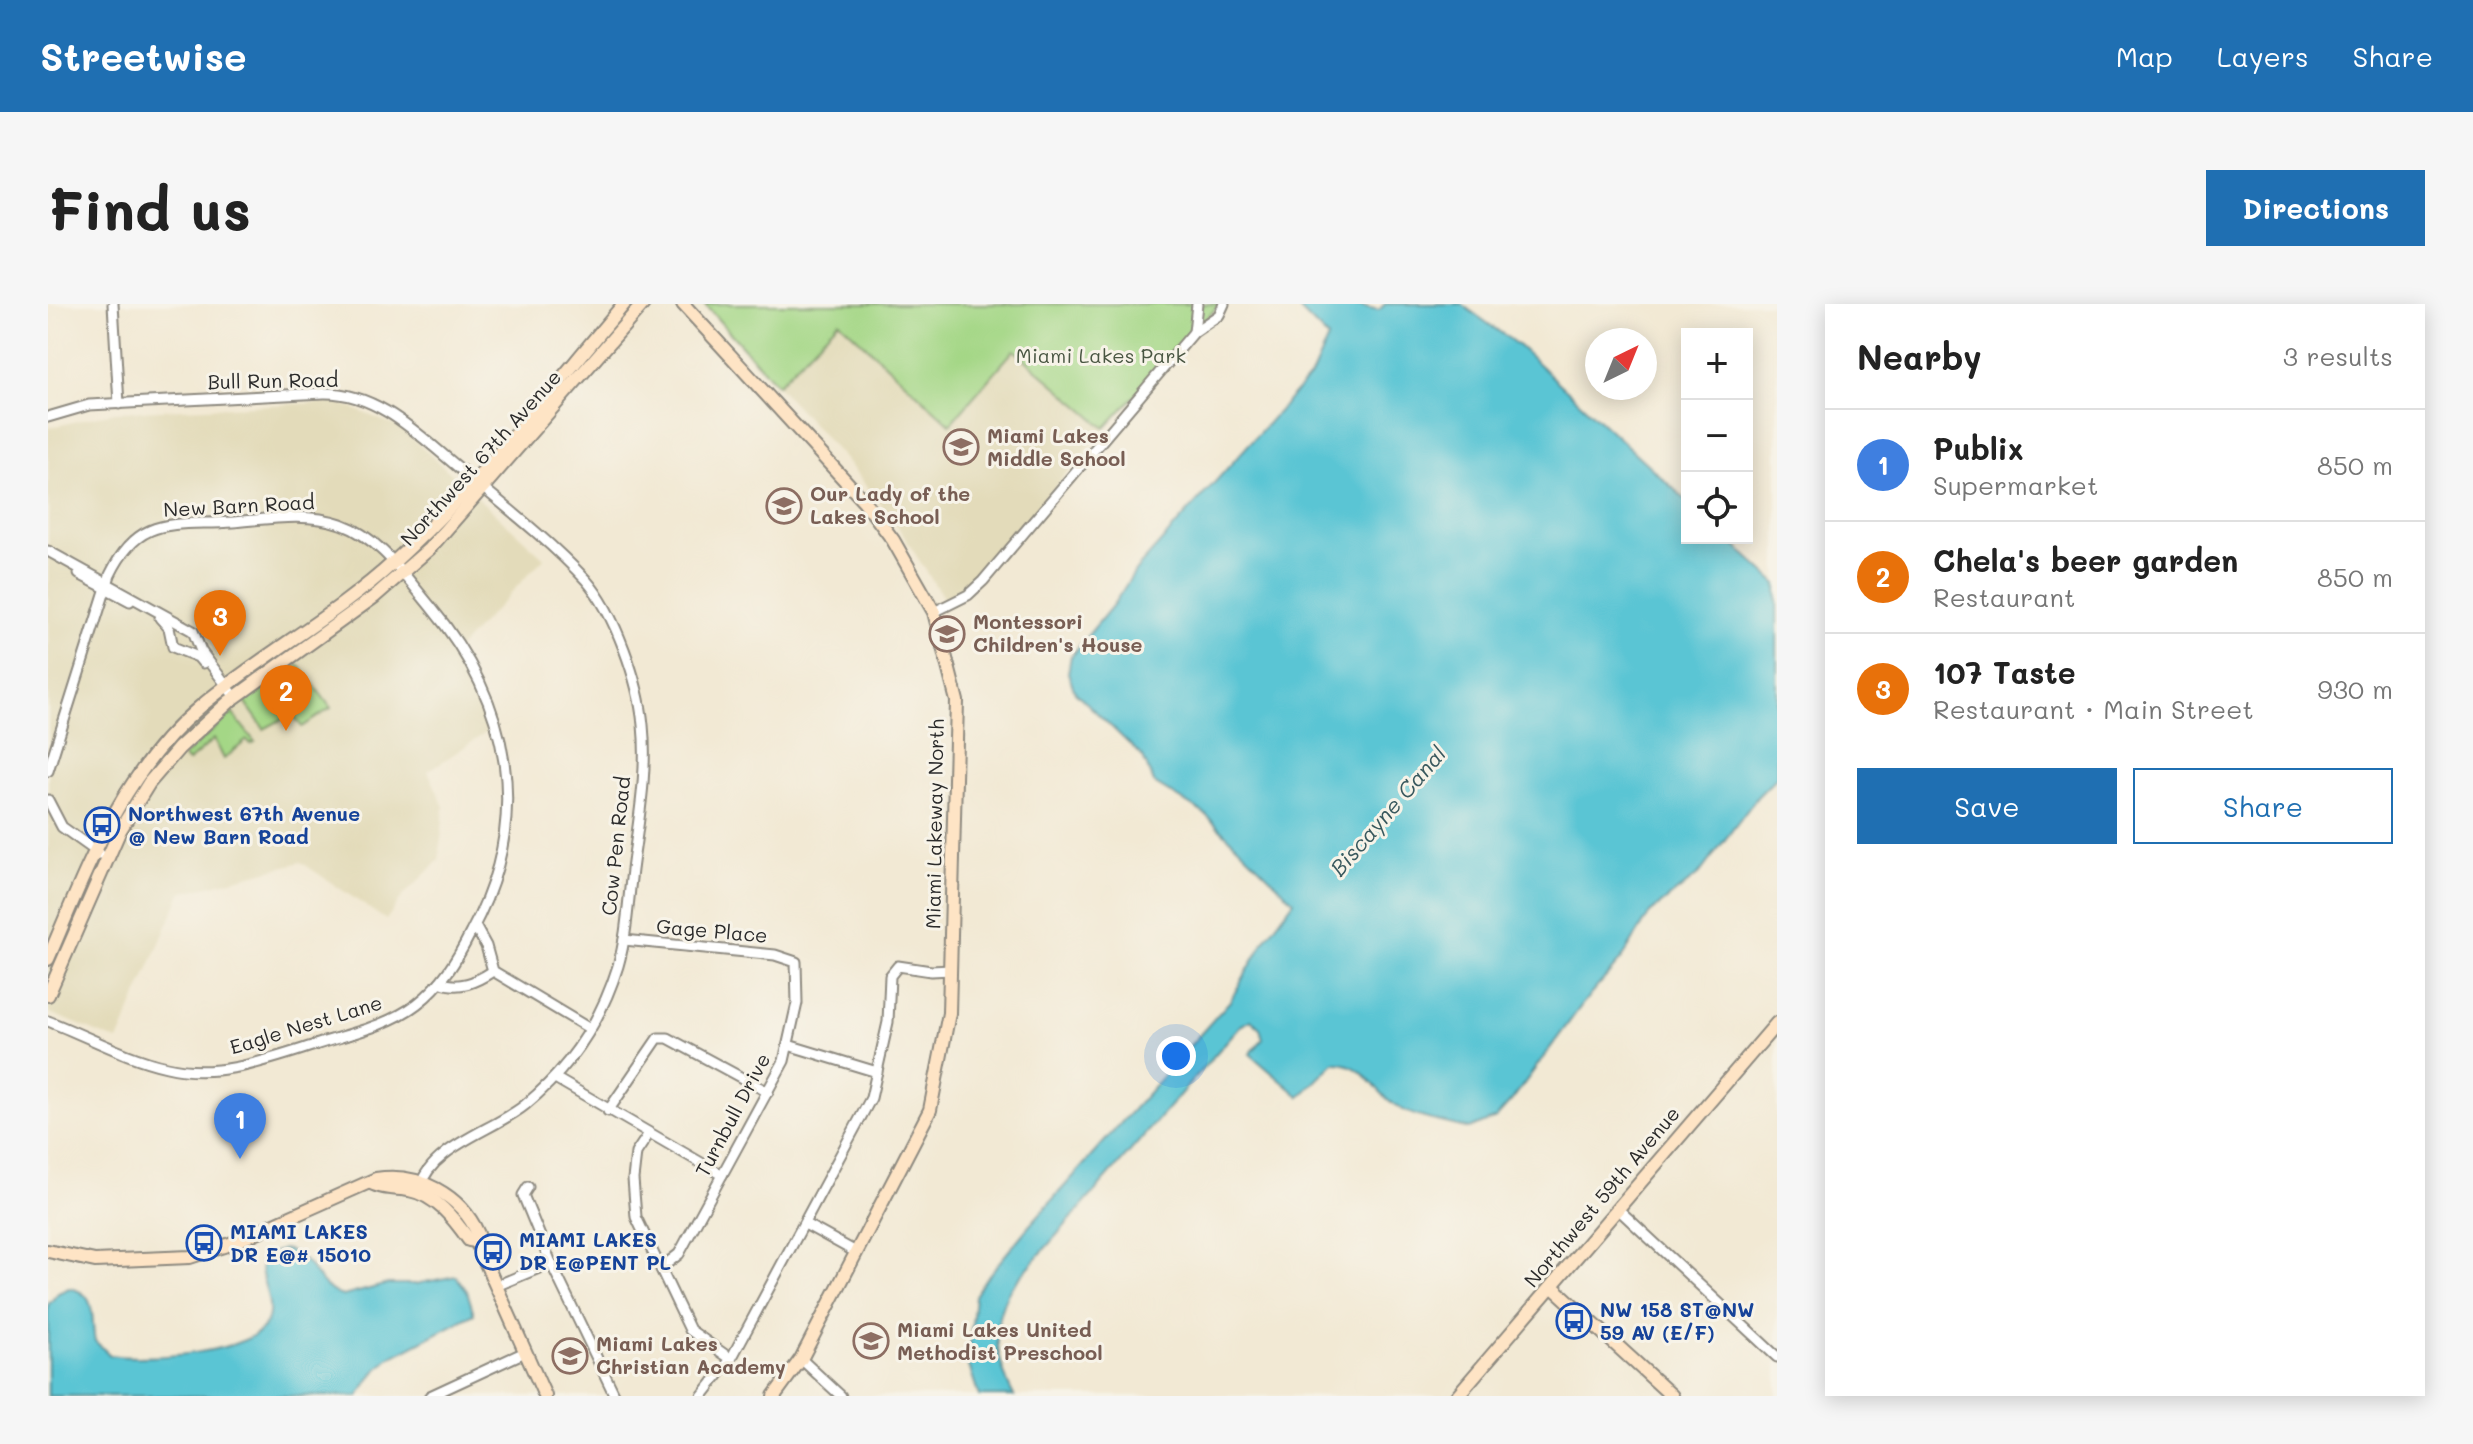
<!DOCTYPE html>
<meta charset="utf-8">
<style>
:root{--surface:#fff;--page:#f6f6f6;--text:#222;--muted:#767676;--line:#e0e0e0;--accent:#1f6fb2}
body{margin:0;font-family:Mali,sans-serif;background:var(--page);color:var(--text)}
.controls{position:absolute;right:24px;top:24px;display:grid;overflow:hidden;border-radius:0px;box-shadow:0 4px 20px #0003}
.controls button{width:72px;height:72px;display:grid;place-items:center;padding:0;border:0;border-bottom:2px solid var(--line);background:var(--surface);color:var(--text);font:40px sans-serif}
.compass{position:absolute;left:1537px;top:24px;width:72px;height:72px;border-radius:50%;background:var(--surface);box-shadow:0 4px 20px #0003;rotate:43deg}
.you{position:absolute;left:1128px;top:752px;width:28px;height:28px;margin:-20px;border:6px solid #fff;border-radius:50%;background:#1a73e8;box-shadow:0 0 0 12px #1a73e833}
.badge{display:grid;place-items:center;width:52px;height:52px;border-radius:50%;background:var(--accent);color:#fff;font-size:26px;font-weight:700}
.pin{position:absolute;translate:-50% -66px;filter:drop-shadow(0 2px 4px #0008)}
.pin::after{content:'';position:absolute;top:42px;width:28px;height:24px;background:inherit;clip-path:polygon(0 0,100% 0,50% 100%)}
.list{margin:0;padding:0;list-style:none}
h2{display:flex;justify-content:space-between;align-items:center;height:104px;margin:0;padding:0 32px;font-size:34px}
h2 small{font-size:26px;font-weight:400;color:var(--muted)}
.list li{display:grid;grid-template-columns:52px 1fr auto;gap:24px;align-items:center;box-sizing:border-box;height:112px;padding:0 32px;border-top:2px solid var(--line)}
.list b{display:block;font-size:30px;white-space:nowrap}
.list p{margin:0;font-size:26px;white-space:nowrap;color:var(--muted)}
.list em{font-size:26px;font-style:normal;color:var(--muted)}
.actions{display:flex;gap:16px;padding:24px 32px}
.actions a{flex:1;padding:18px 0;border:2px solid var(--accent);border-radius:0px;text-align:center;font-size:28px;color:var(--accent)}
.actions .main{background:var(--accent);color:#fff}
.icon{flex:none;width:44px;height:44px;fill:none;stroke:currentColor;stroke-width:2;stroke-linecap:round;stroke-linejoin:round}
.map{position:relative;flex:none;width:1729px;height:1092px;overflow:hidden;border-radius:0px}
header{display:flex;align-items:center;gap:48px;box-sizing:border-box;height:112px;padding:0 40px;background:var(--accent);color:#fff}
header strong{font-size:38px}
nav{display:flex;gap:44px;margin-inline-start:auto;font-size:28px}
.intro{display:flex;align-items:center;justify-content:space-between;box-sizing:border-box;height:192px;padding:0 48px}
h1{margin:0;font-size:56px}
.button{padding:20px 36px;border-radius:0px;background:var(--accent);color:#fff;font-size:28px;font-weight:700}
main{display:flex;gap:48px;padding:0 48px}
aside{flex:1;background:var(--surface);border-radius:0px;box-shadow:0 4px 20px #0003}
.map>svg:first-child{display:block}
</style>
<header>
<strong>Streetwise</strong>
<nav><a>Map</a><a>Layers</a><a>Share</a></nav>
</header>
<div class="intro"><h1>Find us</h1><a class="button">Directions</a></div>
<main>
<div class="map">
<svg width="1729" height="1092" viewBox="0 0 1729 1092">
<rect width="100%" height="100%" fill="#f7f3e8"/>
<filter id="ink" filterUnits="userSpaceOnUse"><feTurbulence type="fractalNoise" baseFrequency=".0125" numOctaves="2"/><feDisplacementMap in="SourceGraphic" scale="16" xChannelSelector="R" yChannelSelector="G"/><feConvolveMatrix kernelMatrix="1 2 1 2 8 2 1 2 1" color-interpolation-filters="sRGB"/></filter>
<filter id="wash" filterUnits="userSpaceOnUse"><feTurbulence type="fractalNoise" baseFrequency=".006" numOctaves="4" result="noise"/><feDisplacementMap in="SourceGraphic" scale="32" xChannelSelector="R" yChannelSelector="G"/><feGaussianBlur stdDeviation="1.8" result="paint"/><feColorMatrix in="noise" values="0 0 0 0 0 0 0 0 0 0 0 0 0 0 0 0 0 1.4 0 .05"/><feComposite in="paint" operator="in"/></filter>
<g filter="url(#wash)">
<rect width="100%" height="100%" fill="#f2e9d4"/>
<g fill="#e3dbba">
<path d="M 791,17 L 901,119 L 966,46 L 1057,124 L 923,281 L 906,291 L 896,295 L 850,223 L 802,161 L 729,81 Z"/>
<path d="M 290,98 L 354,125 L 496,254 L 406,349 L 438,406 L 439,428 L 380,467 L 396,503 L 391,556 L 354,593 L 338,616 L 253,558 L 133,589 L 70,737 L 0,708 L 0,124 L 67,108 Z"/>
</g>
<g fill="#a4d786" stroke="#688158" stroke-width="2">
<path d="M 656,0 L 1172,0 L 1057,124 L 966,46 L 902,120 L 791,17 L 729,81 Z"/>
<path d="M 251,361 L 283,404 L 254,423 L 244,410 L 216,425 L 197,398 Z"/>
<path d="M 184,409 L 207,438 L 203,440 L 199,436 L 176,455 L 166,435 L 140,458 L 135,453 Z"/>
</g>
<g fill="#5ac5d4" stroke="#427880" stroke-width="2">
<path d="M 1246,0 L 1304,0 L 1331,6 L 1337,0 L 1413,0 L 1471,42 L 1639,197 L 1639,234 L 1679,234 L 1729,280 L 1729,473 L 1710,492 L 1651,570 L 1602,609 L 1573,656 L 1536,698 L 1464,796 L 1448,814 L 1421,825 C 1398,818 1366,815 1347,801 C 1326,787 1315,757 1286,759 L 1252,793 L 1202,750 L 1215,735 L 1212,724 L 1203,716 L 1192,722 L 964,982 C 941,1018 948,1057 966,1092 L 931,1092 L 920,1059 L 927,992 L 935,978 L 981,922 L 1182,697 L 1217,636 L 1246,597 L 1157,510 L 1106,479 L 1095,453 L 1027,388 L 1020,369 L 1023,352 L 1065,301 L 1088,266 L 1264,70 L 1280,34 Z"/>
<path d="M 235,945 C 263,949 268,985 295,992 L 340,980 L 367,980 L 408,972 L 419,987 L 426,1010 L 342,1054 L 326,1069 L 311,1092 L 0,1092 L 0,1001 L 10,989 L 21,984 C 51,989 42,1015 47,1037 L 62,1051 C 94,1057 211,1050 220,1015 C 226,994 209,973 214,953 Z"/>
</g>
</g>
<g filter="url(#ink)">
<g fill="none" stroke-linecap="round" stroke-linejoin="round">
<defs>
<g id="street">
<path d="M 65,0 L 71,100"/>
<path d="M 1146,28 L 1149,0"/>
<path d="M 0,113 L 41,101 L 276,89 C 330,88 372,132 411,164 C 453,199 501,236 538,276 C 567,309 591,378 595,421 C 600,469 590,519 584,566 C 580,598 579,631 570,662 C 553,717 522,764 477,801 C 445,827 383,842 371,885"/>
<path d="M 0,247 L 145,327 L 153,347 L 187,393"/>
<path d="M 31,270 L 82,297"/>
<path d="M 886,308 L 920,291 L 935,277 L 1146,28 L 1171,11 L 1176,0"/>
<path d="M 112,314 L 121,324 L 125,343 L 150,353 L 155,359"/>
<path d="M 0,467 L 62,271 C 91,210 125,222 185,218 C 220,215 259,208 293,220 C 332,234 356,271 382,302 C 463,399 485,514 423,628 C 409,656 394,681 369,700 C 340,722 301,730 267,741 C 220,756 169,775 119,763 C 78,754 39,732 0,717"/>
<path d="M 0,496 L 14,523 L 52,550"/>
<path d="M 427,622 L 438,642 L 445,667 L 542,725"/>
<path d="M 576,636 L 727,651 L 748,658 L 749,699 L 736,757 L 631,950 L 613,964"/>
<path d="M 392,678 C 411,686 428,678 445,667"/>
<path d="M 740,741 L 829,768"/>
<path d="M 507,774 L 674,871"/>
<path d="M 560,807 L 610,734 L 620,734 L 720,788"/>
<path d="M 600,831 L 588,849 L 585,875 L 588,913 L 642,1026 L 683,1055"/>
<path d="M 480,883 L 475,891 L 503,959 L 567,1092"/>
<path d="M 1570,905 L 1729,1053"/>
<path d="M 757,920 L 806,947"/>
<path d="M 448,982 L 503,959"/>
<path d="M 753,1055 L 793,1092"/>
<path d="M 382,1092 L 477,1048"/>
<path d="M 654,1092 L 683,1055 L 823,794 L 840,718 L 842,672 L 850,662 L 883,667 L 903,666"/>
</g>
<g id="secondary">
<path d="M 635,0 L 816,197 L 845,236 L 886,308 L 909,397 L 901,709 L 882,806 L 753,1055 L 726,1092"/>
<path d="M 0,655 C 39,564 73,469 152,403 C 213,351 286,313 346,258 C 431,181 502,87 576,0"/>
<path d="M 0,691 L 72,526 L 101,479 L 131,444 L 182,397 L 326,293 L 381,245 L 595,0"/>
<path d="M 323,879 C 334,885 348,884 361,886 C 388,891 406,915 421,936 L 428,937"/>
<path d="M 0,947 L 47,957 L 142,953 L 182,940 L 328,875 C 370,868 413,891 430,930 L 428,937 L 497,1092"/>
<path d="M 1505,983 L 1624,1092"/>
<path d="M 1409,1092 L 1729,719"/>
</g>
</defs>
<use href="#street" stroke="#8e8a80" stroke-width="13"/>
<use href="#secondary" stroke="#8e8a80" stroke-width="16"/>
<use href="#street" stroke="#fff" stroke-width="9"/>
<use href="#secondary" stroke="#fee4c5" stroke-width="12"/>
</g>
</g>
<defs>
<symbol id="school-ring" viewBox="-11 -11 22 22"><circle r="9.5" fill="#f7f3e8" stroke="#8d6e63" stroke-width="1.5"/><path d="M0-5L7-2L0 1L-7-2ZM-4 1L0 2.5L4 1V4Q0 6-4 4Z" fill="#8d6e63"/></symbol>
<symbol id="bus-ring" viewBox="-11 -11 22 22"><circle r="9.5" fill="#f7f3e8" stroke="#1a4fb4" stroke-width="1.5"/><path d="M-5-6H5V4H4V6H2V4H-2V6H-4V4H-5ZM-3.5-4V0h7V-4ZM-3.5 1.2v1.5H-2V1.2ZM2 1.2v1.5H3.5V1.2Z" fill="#1a4fb4"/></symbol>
</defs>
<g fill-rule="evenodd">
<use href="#school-ring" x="893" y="123" width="40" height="40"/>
<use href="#school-ring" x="716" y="182" width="40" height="40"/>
<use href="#school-ring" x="879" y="310" width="40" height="40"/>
<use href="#bus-ring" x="34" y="501" width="40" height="40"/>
<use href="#bus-ring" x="136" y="919" width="40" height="40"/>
<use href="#bus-ring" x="425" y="928" width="40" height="40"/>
<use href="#bus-ring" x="1506" y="997" width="40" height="40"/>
<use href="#school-ring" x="803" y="1017" width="40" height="40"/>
<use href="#school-ring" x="502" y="1032" width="40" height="40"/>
</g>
<g text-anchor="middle" stroke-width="6" stroke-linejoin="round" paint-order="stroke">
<g font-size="20" fill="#495642" stroke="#f7f3e8">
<text x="1053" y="59">Miami Lakes Park</text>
</g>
<g font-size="20" fill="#2b2b2b" stroke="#f7f3e8">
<text transform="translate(225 77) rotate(-1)" y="7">Bull Run Road</text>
<text transform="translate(433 154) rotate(-48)" y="7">Northwest 67th Avenue</text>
<text transform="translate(191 202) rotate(-3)" y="7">New Barn Road</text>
<text transform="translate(887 520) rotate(-89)" y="7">Miami Lakeway North</text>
<text transform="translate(568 542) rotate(-84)" y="7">Cow Pen Road</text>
<text transform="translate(664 627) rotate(5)" y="7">Gage Place</text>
<text transform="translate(258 721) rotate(-17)" y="7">Eagle Nest Lane</text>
<text transform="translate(685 811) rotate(-62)" y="7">Turnbull Drive</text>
<text transform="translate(1554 893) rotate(-50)" y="7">Northwest 59th Avenue</text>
</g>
<g font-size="20" font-weight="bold" fill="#785e54" stroke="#f7f3e8" text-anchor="start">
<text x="939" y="139">Miami Lakes<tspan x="939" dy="23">Middle School</tspan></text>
<text x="762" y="197">Our Lady of the<tspan x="762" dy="23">Lakes School</tspan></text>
<text x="925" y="325">Montessori<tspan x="925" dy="23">Children's House</tspan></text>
<text x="849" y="1033">Miami Lakes United<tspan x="849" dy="23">Methodist Preschool</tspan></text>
<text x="548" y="1047">Miami Lakes<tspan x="548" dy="23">Christian Academy</tspan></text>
</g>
<g font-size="20" font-weight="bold" fill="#164399" stroke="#f7f3e8" text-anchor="start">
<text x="80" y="517">Northwest 67th Avenue<tspan x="80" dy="23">@ New Barn Road</tspan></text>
<text x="182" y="935">MIAMI LAKES<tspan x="182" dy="23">DR E@# 15010</tspan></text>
<text x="471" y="943">MIAMI LAKES<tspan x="471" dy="23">DR E@PENT PL</tspan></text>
<text x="1552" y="1013">NW 158 ST@NW<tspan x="1552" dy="23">59 AV (E/F)</tspan></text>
</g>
<g font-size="22" font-style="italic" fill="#39595e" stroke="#f7f3e8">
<text transform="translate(1340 507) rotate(-49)" y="8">Biscayne Canal</text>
</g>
</g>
</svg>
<div class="controls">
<button>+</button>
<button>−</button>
<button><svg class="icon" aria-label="locate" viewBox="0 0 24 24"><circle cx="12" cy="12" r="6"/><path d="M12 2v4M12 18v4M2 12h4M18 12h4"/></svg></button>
</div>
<svg class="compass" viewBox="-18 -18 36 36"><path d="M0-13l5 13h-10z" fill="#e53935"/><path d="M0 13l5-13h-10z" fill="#767676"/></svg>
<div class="you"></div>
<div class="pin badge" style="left:192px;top:855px;background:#3f7fe0">1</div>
<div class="pin badge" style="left:238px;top:427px;background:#e8710a">2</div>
<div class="pin badge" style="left:172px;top:352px;background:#e8710a">3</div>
</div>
<aside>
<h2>Nearby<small>3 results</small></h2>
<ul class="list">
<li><span class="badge" style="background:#3f7fe0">1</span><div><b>Publix</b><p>Supermarket</p></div><em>850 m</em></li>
<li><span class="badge" style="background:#e8710a">2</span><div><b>Chela's beer garden</b><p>Restaurant</p></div><em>850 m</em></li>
<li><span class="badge" style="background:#e8710a">3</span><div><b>107 Taste</b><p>Restaurant · Main Street</p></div><em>930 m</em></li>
</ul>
<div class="actions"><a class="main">Save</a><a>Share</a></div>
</aside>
</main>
